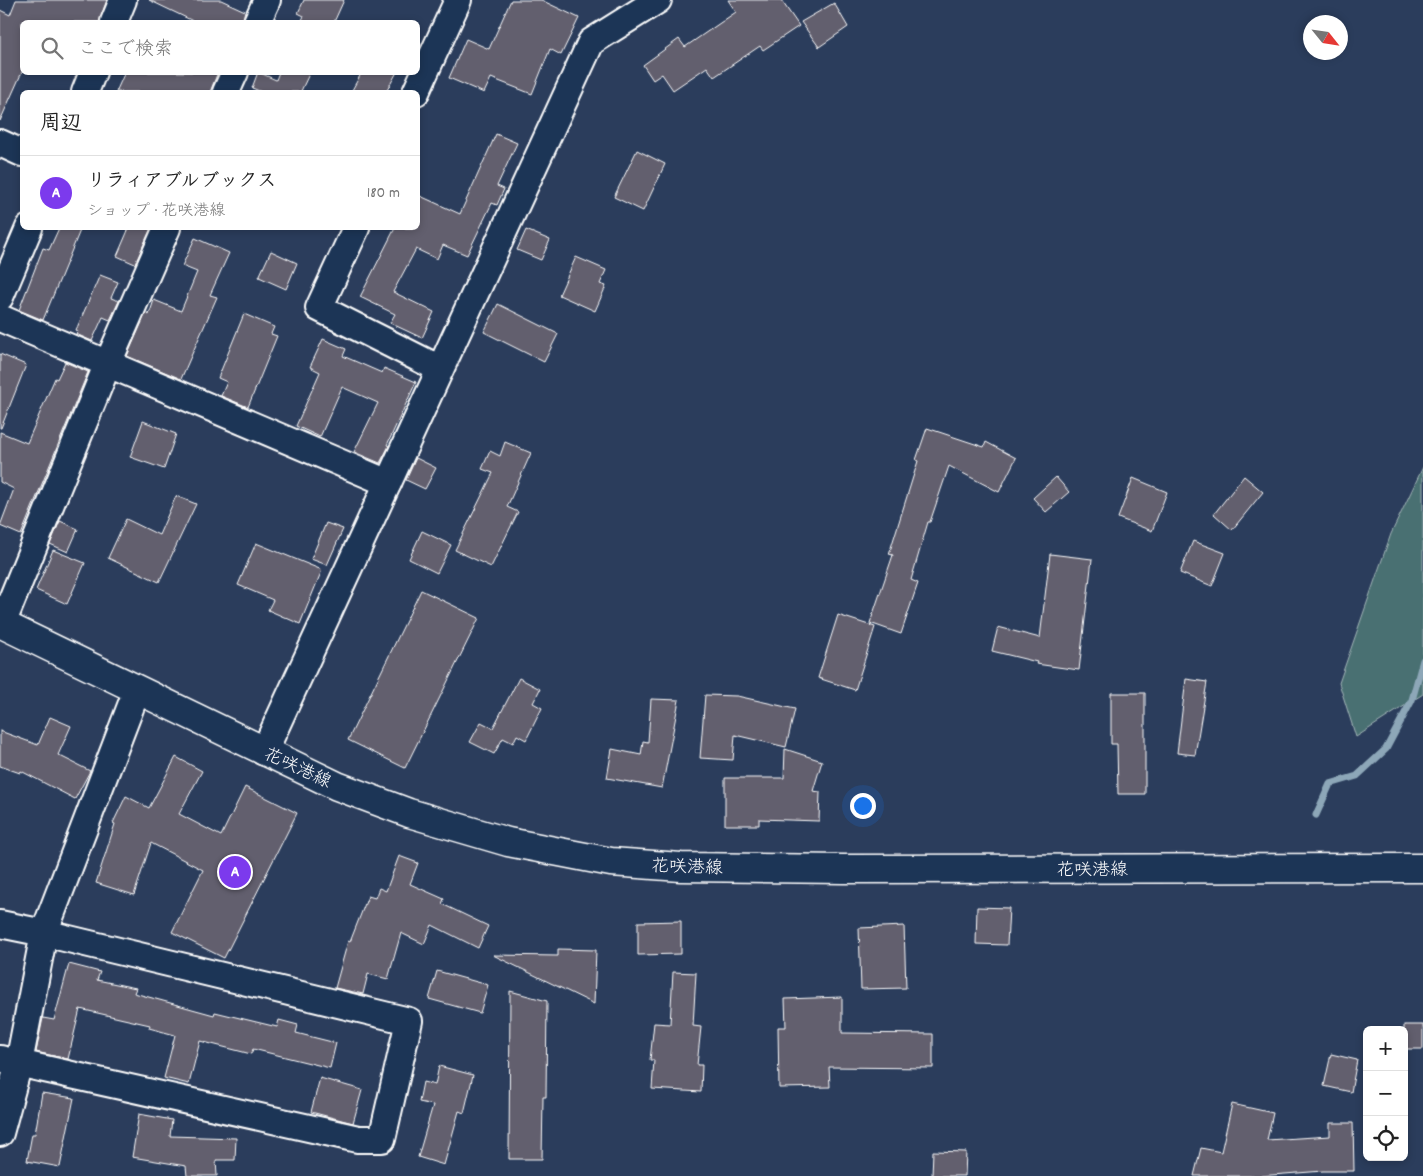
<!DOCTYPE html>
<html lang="ja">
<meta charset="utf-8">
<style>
:root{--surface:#fff;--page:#f2f2f2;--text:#222;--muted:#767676;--line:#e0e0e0;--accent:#7c3aed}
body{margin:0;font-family:Dekko,"Klee One",sans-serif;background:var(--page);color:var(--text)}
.controls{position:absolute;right:15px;bottom:15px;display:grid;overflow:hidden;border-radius:8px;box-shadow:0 2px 8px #0003}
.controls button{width:45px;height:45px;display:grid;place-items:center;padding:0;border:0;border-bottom:1px solid var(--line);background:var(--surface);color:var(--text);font:25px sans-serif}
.compass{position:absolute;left:1303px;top:15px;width:45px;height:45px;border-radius:50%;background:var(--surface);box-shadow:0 2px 8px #0003;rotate:120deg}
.you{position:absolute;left:862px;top:805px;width:18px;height:18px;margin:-12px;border:4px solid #fff;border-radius:50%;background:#1a73e8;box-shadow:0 0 0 8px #1a73e833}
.badge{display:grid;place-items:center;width:32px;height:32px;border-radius:50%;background:var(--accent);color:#fff;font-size:16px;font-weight:700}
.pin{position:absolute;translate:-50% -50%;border:2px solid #fff;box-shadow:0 1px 5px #0006}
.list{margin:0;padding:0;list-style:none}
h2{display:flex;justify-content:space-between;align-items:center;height:65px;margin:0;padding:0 20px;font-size:21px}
h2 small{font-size:16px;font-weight:400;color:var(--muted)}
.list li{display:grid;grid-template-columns:32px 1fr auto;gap:15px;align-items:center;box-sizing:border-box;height:75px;padding:0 20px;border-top:1px solid var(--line)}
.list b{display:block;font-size:19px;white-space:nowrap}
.list p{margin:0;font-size:16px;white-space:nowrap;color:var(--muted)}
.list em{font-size:16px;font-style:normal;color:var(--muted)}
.icon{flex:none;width:28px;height:28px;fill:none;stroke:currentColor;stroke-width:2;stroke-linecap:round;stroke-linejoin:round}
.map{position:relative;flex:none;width:1423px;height:1176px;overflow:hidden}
.search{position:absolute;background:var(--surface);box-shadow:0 2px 8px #0003;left:20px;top:20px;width:400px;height:55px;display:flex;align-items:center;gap:12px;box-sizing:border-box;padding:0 18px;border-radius:8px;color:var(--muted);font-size:19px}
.panel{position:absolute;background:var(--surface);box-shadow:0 2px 8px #0003;left:20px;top:90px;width:400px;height:140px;border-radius:8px}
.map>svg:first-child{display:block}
</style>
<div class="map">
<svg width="1423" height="1176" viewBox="0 0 1423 1176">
<rect width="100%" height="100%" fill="#2b3d5c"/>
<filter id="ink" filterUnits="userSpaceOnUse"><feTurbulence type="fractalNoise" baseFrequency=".02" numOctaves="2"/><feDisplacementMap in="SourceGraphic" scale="10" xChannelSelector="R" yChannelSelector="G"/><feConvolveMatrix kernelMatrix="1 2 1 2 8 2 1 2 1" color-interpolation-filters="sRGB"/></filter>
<g filter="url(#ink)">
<path fill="#496f72" stroke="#a4b7b8" d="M 1423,467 L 1423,694 L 1356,737 L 1339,683 L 1391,534 Z"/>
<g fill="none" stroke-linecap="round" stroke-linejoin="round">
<path stroke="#8da7b8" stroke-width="7" d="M 1316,815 L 1330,784 L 1357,776 L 1386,749 L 1412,700 L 1423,660"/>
</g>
<g fill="#625e6e" stroke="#fff">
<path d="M 16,0 L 107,0 L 99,22 L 22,22 L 22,72 L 0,121 L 0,10 L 10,15 Z"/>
<path d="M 149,0 L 221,0 L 245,11 L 242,22 L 195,22 Z"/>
<path d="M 304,0 L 344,0 L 334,22 L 301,22 L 304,16 L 298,13 Z"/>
<path d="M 511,0 L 541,0 L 579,18 L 561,55 L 550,49 L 532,94 L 491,78 L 484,93 L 449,78 L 466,39 L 489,49 Z"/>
<path d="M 728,0 L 781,0 L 799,26 L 763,50 L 760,46 L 714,77 L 707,67 L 673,90 L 662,74 L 653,80 L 643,65 L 679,39 L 685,47 L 736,12 Z"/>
<path d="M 834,3 L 848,27 L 819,47 L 801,22 Z"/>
<path d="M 125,72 L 218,72 L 210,92 L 116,92 Z"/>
<path d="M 258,72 L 276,80 L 279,72 L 310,72 L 301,91 L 305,92 L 262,92 L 252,88 Z"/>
<path d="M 362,72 L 397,72 L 386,92 L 351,92 Z"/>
<path d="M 496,134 L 517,143 L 497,186 L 504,189 L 497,205 L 492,203 L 467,255 L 443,245 L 437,259 L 416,249 L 393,292 L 434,312 L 422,338 L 390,323 L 395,314 L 360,297 L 395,228 L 418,228 L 418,195 L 460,214 Z"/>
<path d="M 637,150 L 665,164 L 643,211 L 614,197 Z"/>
<path d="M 59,228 L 81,228 L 43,320 L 19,310 L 43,248 L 49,250 Z"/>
<path d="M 129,228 L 151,228 L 135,264 L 117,256 Z"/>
<path d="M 526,230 L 550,240 L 541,260 L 517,250 Z"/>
<path d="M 195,238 L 229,253 L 210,295 L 217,297 L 181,379 L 127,356 L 146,313 L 149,315 L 154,300 L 181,311 L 197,272 L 182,266 Z"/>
<path d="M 271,251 L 297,263 L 286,289 L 259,277 Z"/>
<path d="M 576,257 L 606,270 L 600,284 L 606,286 L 595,311 L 559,295 Z"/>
<path d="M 100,275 L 118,282 L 111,298 L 119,301 L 110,320 L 103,317 L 92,341 L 76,334 L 78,331 L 76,330 Z"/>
<path d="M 498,304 L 558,334 L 544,362 L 484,332 Z"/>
<path d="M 244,314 L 274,327 L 271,334 L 277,336 L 248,407 L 221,396 L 227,382 L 218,378 Z"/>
<path d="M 323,339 L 346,349 L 343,356 L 382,373 L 384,368 L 416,382 L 387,445 L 389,446 L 380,463 L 354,452 L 378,403 L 342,387 L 320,437 L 296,426 L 320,372 L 310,367 Z"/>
<path d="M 0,354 L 26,365 L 1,428 L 0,428 Z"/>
<path d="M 65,362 L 88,372 L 21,535 L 0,526 L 14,489 L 0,482 L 0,432 L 27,443 L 55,378 L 57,379 Z"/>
<path d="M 143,421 L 176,434 L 164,469 L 130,457 Z"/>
<path d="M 927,428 L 984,447 L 986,442 L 1016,458 L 999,492 L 949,466 L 930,522 L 928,522 L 911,580 L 918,583 L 901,634 L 870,623 L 893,555 L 889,554 L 918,461 L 916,460 Z"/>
<path d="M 505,442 L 531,453 L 507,507 L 518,512 L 491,567 L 455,550 L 493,473 L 482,469 L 490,451 L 500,456 Z"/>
<path d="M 416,458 L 436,468 L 425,489 L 406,480 Z"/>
<path d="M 1244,476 L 1263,492 L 1232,530 L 1214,514 Z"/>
<path d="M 1056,477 L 1069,492 L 1046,512 L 1033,498 Z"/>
<path d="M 1133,478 L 1167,492 L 1152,531 L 1118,518 Z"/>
<path d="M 176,496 L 196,504 L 159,582 L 108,558 L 126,519 L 159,535 Z"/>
<path d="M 60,521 L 78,529 L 68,552 L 50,544 Z"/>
<path d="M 326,523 L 343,529 L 327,565 L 311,559 Z"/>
<path d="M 422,531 L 451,545 L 437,573 L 409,559 Z"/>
<path d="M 1193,541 L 1225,553 L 1212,586 L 1180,573 Z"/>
<path d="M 256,543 L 322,570 L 300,624 L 268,610 L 273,600 L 238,585 Z"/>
<path d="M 53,550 L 85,563 L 67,604 L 36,590 Z"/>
<path d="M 1050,554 L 1092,559 L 1079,670 L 1036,664 L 1037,662 L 992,651 L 998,627 L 1040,638 Z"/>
<path d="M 421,590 L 479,618 L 405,768 L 348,740 Z"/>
<path d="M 838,615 L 875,627 L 855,690 L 818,678 Z"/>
<path d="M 519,678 L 540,689 L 533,703 L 542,708 L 526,740 L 517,735 L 513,743 L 503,738 L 494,754 L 470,742 L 481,722 L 493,728 Z"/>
<path d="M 1186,679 L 1207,682 L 1195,755 L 1177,753 Z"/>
<path d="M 1111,693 L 1145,693 L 1145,794 L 1118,794 L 1117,744 L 1111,744 Z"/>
<path d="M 705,695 L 737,696 L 795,709 L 786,747 L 735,735 L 733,760 L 700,758 Z"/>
<path d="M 651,699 L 679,700 L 662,788 L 607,778 L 612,749 L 641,755 L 643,741 L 648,742 Z"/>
<path d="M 50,717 L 71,726 L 58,755 L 90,771 L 75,799 L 21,771 L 20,773 L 0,766 L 0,731 L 38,745 Z"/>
<path d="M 785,749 L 822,761 L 813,791 L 820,792 L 819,821 L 759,819 L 759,825 L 725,825 L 725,778 L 784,778 Z"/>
<path d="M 176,757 L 202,771 L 179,814 L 221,836 L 245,787 L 297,813 L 224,958 L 172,932 L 203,870 L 151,843 L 134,895 L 96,883 L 115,824 L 113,823 L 126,796 L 149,808 Z"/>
<path d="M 399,856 L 418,863 L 410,884 L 444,899 L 442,904 L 488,926 L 478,948 L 432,925 L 424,944 L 401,933 L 388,979 L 368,974 L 363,994 L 335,988 L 348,941 L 350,942 L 368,896 L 375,898 L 379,888 L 386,891 Z"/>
<path d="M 977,907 L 1009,908 L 1007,945 L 976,944 Z"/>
<path d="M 681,921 L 681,954 L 638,955 L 638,922 Z"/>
<path d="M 904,926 L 906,988 L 861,989 L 859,928 Z"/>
<path d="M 558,949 L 596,950 L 594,1004 L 493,955 L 558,956 Z"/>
<path d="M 69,964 L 100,972 L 97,980 L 136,988 L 134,993 L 214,1015 L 215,1012 L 277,1027 L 279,1020 L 298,1025 L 296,1033 L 336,1043 L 330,1068 L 253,1049 L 251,1054 L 200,1041 L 189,1084 L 164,1078 L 175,1035 L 149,1028 L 150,1025 L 80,1009 L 68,1059 L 36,1052 L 43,1018 L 54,1020 Z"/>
<path d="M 437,971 L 488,985 L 480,1013 L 429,999 Z"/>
<path d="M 673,972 L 696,973 L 693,1026 L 701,1027 L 697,1065 L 702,1065 L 701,1092 L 652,1089 L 654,1060 L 650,1060 L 654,1023 L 670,1024 Z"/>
<path d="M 510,991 L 547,1001 L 546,1097 L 543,1097 L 542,1159 L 509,1159 Z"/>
<path d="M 842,997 L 842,1033 L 933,1034 L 933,1068 L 829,1067 L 830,1087 L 779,1088 L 778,1027 L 786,1027 L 785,999 Z"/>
<rect x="1404" y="1025" width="19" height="24"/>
<path d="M 1331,1054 L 1357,1060 L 1351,1092 L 1324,1086 Z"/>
<path d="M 439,1066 L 473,1075 L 464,1113 L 459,1111 L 444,1165 L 418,1157 L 433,1105 L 419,1102 L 423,1082 L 435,1085 Z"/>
<path d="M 320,1078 L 362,1090 L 353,1123 L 311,1112 Z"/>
<path d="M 42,1093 L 74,1098 L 60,1167 L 27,1161 L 32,1134 L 35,1134 Z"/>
<path d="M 1232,1104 L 1273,1113 L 1267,1140 L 1330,1136 L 1330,1123 L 1353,1123 L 1354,1171 L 1323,1171 L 1259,1176 L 1194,1176 L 1201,1148 L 1221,1152 Z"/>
<path d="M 139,1114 L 172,1120 L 170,1136 L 236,1138 L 235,1160 L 216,1160 L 217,1176 L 187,1176 L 186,1166 L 132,1157 Z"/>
<path d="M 933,1151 L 966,1152 L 965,1176 L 932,1176 Z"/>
</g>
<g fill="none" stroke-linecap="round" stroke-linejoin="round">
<defs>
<g id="minor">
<path d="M 114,22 L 123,0"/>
<path d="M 257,22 L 267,0"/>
<path d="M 85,92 L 93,72"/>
<path d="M 226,92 L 235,72"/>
<path d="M 416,92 L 458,0"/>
<path d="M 0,143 L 22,153"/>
<path d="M 356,228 L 319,308 L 440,369"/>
<path d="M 0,297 L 29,228"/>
<path d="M 0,318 L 388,483"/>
<path d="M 2,624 L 108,363 L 167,228"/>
<path d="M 264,752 L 591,42 L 658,0"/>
<path d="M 0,924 L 44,933 L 409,1021 L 382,1139 L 358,1139 L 0,1059"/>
<path d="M 0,1133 L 19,1063 L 44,933 L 137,690"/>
</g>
<path id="secondary" d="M 0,623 L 337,786 L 409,813 L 508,842 L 611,862 L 681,867 L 844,869 L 1423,868"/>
</defs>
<use href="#minor" stroke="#fff" stroke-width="30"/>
<use href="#secondary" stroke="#fff" stroke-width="31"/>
<use href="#minor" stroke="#1d3557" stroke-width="26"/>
<use href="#secondary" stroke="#1d3557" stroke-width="28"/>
</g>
</g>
<g text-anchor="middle" stroke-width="5" stroke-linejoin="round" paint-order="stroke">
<g font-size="18" fill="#fff" stroke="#1d3557">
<text transform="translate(298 767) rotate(25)" y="6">花咲港線</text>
<text transform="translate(687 866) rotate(2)" y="6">花咲港線</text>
<text x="1092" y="875">花咲港線</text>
</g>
</g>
</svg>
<div class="controls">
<button>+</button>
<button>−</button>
<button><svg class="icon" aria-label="locate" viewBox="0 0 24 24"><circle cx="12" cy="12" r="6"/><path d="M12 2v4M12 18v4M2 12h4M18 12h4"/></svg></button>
</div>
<svg class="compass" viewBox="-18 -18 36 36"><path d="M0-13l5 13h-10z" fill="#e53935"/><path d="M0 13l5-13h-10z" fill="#767676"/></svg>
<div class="you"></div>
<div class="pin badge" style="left:235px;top:872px">A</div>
<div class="search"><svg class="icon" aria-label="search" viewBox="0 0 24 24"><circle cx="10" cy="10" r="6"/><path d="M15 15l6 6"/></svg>ここで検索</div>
<section class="panel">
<h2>周辺<small></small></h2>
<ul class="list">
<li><span class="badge">A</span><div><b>リラィアブルブックス</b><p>ショップ · 花咲港線</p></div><em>180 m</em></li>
</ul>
</section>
</div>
